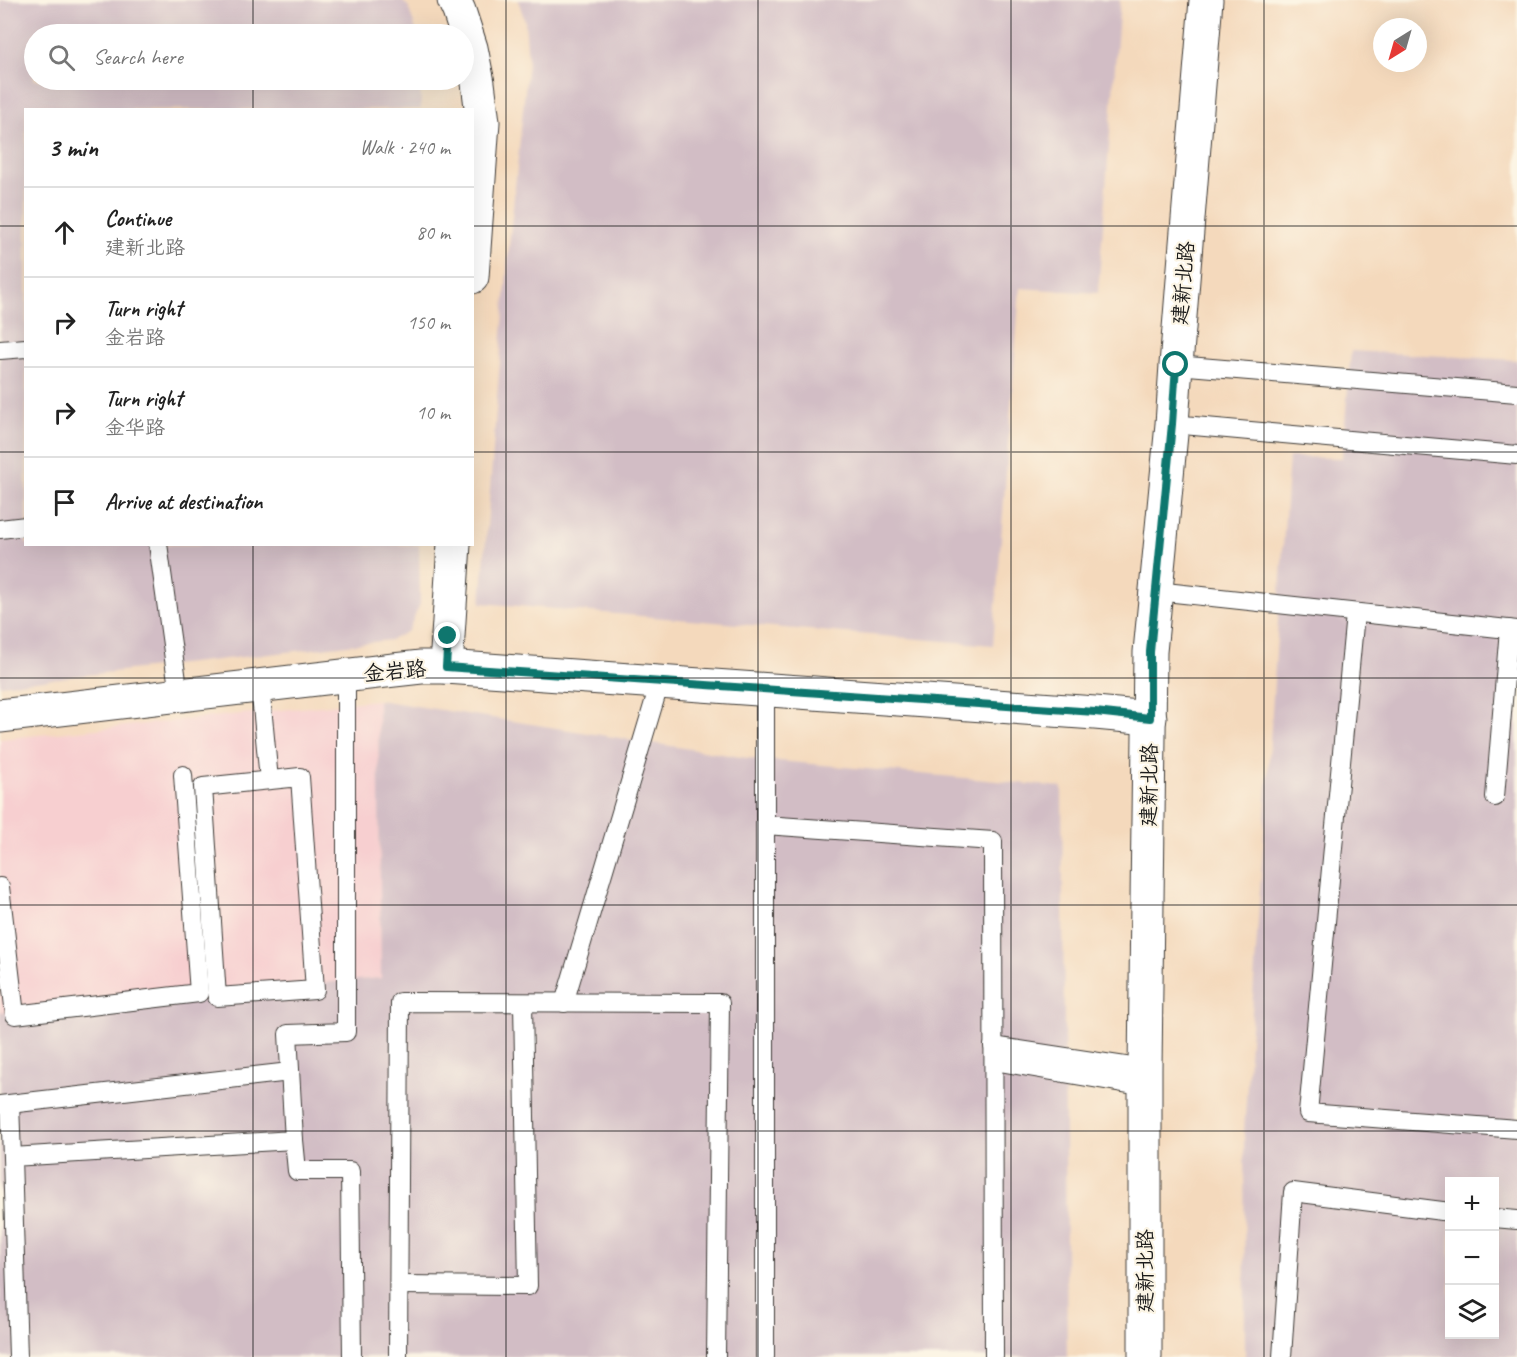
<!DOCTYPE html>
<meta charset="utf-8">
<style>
:root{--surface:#fff;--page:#f2f2f2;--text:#222;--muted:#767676;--line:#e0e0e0}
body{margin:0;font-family:Caveat,"LXGW WenKai TC",sans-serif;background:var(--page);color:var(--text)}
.controls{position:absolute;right:18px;bottom:18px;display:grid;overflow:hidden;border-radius:0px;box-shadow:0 6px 24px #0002}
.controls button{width:54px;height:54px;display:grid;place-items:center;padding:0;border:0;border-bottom:2px solid var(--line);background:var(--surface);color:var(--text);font:30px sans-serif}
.compass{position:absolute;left:1373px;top:18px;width:54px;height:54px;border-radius:50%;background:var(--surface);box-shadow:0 6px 24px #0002;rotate:217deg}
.stop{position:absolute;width:18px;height:18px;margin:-14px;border:4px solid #0f766e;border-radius:50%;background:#fff}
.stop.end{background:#0f766e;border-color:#fff;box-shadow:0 2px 6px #0008}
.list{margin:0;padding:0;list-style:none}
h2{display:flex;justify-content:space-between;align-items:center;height:78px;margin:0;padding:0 24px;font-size:26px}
h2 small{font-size:20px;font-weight:400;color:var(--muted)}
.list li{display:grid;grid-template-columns:39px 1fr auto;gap:18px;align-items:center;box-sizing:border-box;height:90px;padding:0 24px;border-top:2px solid var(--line)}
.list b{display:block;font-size:22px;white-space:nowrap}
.list p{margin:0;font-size:20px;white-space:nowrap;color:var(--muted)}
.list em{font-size:20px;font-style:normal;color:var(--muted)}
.icon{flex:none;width:33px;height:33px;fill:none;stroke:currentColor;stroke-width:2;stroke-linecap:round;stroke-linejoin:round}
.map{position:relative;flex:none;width:1517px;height:1357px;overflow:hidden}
.search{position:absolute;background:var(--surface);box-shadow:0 6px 24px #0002;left:24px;top:24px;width:450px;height:66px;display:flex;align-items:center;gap:15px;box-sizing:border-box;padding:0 21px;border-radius:33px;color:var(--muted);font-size:22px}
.panel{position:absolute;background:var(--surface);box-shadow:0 6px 24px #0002;left:24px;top:108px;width:450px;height:438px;border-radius:0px}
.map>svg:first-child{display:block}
</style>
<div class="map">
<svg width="1517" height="1357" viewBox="0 0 1517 1357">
<rect width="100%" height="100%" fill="#fcf5e5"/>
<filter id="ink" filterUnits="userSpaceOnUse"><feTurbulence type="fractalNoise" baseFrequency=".0167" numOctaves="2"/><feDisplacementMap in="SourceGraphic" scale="12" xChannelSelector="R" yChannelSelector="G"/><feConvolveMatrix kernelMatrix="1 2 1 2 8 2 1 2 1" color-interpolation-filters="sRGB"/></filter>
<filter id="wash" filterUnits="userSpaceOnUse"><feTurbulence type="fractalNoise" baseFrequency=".008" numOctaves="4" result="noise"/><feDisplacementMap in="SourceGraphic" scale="24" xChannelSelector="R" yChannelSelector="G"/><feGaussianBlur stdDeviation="1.35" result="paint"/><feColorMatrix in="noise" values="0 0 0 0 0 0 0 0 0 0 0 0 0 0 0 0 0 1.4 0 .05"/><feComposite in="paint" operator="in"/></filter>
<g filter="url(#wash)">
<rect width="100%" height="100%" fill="#f4d9bc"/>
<path fill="#f7cfd0" d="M 378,700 L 381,978 L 0,1012 L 0,739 Z"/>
<g fill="#d2bdc5" fill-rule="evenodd">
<path d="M 0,0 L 401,0 L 408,6 L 417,34 L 34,34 L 34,80 L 420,80 L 421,109 L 26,110 L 26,544 L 419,545 L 420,604 L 408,631 L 391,640 L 0,685 Z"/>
<path d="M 518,0 L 1120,0 L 1098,293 L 1020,288 L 993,645 L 481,603 L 509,246 L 528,61 L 525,21 Z"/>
<path d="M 1351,351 L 1517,360 L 1517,1357 L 1245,1357 L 1244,1131 L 1289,457 L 1342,458 ZM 1450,1182 L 1494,1182 L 1494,1334 L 1450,1334 Z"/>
<path d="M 378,700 L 747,758 L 1062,787 L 1067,1357 L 0,1357 L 0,1012 L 381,978 Z"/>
</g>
</g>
<g filter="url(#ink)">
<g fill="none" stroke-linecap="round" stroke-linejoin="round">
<defs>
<g id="service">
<path d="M 0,350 L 26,348"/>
<path d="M 1176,365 L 1517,393"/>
<path d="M 1172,424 L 1517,455"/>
<path d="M 0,529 L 26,526"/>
<path d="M 158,544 L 179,695"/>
<path d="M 1156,591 L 1517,630"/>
<path d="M 1355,614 L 1308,1113 L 1517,1129"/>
<path d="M 260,685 L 269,780"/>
<path d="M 300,777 L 315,990 L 217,997 L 203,787 Z"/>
<path d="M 1495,797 L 1509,629"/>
<path d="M 765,825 L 993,841 L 994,1357"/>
<path d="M 0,887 L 15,1015 L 199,993 L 183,775"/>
<path d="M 564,1003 L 660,682"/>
<path d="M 993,1046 L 1145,1069"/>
<path d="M 994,1061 L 1146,1087"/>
<path d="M 10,1104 L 12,1157"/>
<path d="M 0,1105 L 290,1072"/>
<path d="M 294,1140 L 297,1171 L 350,1171 L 352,1357"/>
<path d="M 1494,1218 L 1517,1220"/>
<path d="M 399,1285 L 528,1286 L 523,1003"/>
<path d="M 18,1357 L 12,1157 L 294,1140 L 288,1034 L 346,1032 L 346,675"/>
<path d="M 398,1357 L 400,1002 L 720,1003 L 716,1357"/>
<path d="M 765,1357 L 765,689"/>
<path d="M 1282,1357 L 1293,1192 L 1450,1212"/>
</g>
<g id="tertiary">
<path d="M 454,0 L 459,11 L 471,48 L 478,83 L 483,122 L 472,277"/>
<path d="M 446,667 L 454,544"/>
<path d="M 0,716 L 394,670 L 421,667 L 446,667 L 1095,713 L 1150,718"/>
</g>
<path id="secondary" d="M 1145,1357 L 1145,1069 L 1150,652 L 1172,424 L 1176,365 L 1206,0"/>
</defs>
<use href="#service" stroke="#3c3834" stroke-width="20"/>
<use href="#tertiary" stroke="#3c3834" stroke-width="35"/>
<use href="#secondary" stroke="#3c3834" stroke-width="35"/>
<use href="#service" stroke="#fff" stroke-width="18"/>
<use href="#tertiary" stroke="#fff" stroke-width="33"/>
<use href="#secondary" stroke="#fff" stroke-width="33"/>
</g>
</g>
<g fill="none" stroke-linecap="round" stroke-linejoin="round" filter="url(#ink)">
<path stroke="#0f766e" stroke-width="8" d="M 448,636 L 446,667 L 1095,712 L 1150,718 L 1150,652 L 1172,424 L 1176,365"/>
</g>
<path fill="none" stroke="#1c1c1c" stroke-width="1.5" stroke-opacity="0.55" d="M 253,0 L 253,34M 506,0 L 506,1357M 758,0 L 758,1357M 1011,0 L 1011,1357M 1264,0 L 1264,1357M 253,80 L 253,110M 0,226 L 26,226M 472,226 L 1517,226M 0,452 L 26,452M 472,452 L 1517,452M 253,544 L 253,1357M 0,678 L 1517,678M 0,905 L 1517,905M 0,1131 L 1517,1131"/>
<g text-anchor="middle" stroke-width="4.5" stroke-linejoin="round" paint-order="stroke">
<g font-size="21" fill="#1c1c1c" stroke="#fcf5e5">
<text transform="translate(1183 283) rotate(-85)" y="7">建新北路</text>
<text transform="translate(395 671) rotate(-5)" y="7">金岩路</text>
<text transform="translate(1149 785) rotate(-89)" y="7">建新北路</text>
<text transform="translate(1145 1271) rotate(-90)" y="7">建新北路</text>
</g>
</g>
</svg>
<div class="controls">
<button>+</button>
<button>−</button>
<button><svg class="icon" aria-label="layers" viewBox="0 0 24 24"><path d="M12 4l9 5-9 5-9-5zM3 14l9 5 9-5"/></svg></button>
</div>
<svg class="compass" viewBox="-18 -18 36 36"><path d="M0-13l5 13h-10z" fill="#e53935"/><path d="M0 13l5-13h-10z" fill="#767676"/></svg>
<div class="stop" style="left:1176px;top:365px"></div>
<div class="stop end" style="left:448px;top:636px"></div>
<div class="search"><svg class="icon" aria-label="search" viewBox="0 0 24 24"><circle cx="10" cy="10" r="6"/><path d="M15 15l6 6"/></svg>Search here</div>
<section class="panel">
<h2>3 min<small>Walk · 240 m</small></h2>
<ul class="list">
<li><svg class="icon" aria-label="ahead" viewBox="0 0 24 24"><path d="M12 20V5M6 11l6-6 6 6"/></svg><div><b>Continue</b><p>建新北路</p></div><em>80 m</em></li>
<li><svg class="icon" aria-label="right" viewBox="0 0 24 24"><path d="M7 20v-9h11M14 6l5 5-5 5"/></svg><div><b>Turn right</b><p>金岩路</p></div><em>150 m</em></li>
<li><svg class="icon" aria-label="right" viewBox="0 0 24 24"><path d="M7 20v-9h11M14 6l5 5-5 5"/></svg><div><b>Turn right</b><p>金华路</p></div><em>10 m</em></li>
<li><svg class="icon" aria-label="arrive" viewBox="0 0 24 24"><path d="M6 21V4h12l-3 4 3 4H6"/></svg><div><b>Arrive at destination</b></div></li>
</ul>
</section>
</div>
